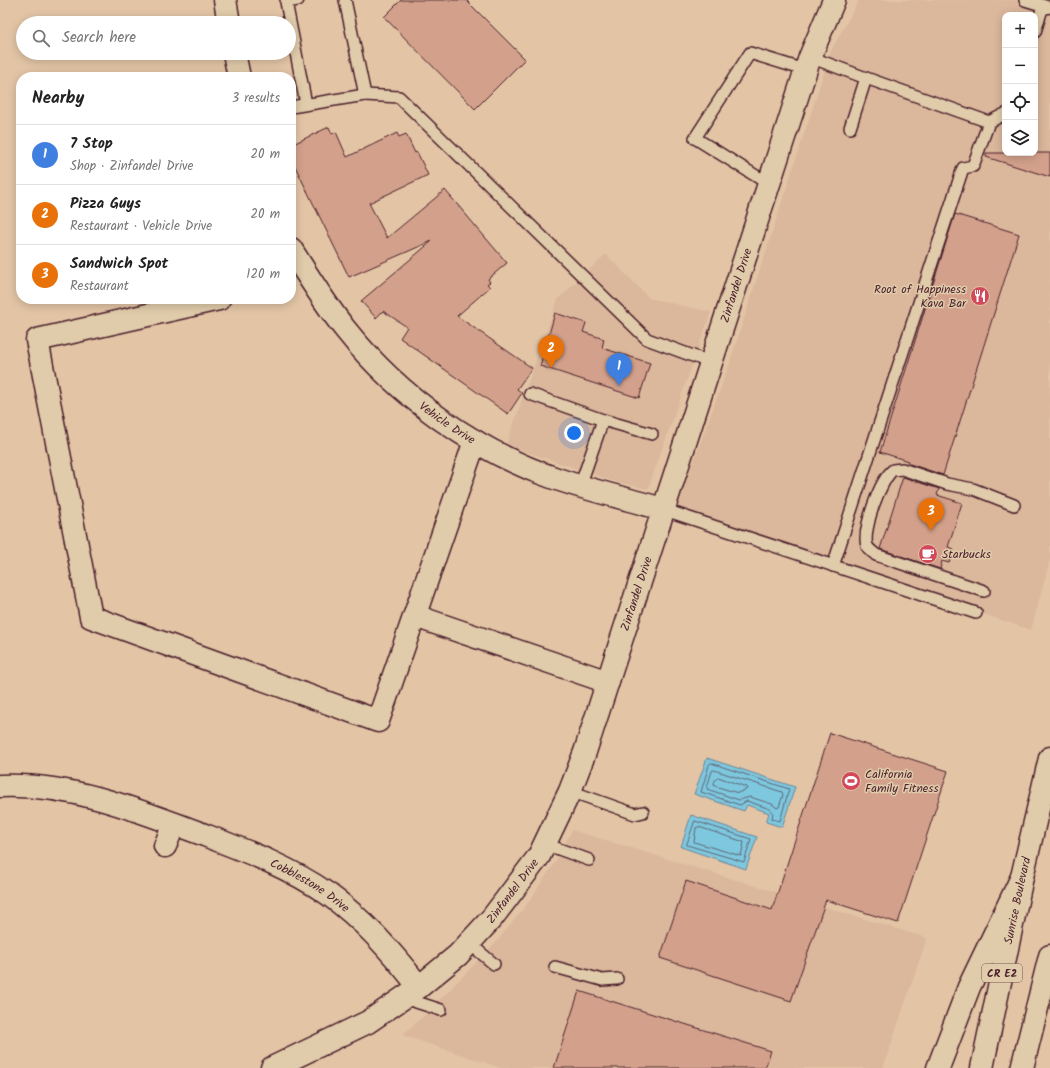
<!DOCTYPE html>
<meta charset="utf-8">
<style>
:root{--surface:#fff;--page:#f2f2f2;--text:#222;--muted:#767676;--line:#e0e0e0;--accent:#d1495b}
body{margin:0;font-family:Kalam,sans-serif;background:var(--page);color:var(--text)}
.controls{position:absolute;right:12px;top:12px;display:grid;overflow:hidden;border-radius:8px;box-shadow:0 2px 10px #0003}
.controls button{width:36px;height:36px;display:grid;place-items:center;padding:0;border:0;border-bottom:1px solid var(--line);background:var(--surface);color:var(--text);font:20px sans-serif}
.you{position:absolute;left:574px;top:433px;width:14px;height:14px;margin:-10px;border:3px solid #fff;border-radius:50%;background:#1a73e8;box-shadow:0 0 0 6px #1a73e833}
.badge{display:grid;place-items:center;width:26px;height:26px;border-radius:50%;background:var(--accent);color:#fff;font-size:13px;font-weight:700}
.pin{position:absolute;translate:-50% -33px;filter:drop-shadow(0 1px 2px #0008)}
.pin::after{content:'';position:absolute;top:21px;width:14px;height:12px;background:inherit;clip-path:polygon(0 0,100% 0,50% 100%)}
.list{margin:0;padding:0;list-style:none}
h2{display:flex;justify-content:space-between;align-items:center;height:52px;margin:0;padding:0 16px;font-size:17px}
h2 small{font-size:13px;font-weight:400;color:var(--muted)}
.list li{display:grid;grid-template-columns:26px 1fr auto;gap:12px;align-items:center;box-sizing:border-box;height:60px;padding:0 16px;border-top:1px solid var(--line)}
.list b{display:block;font-size:15px;white-space:nowrap}
.list p{margin:0;font-size:13px;white-space:nowrap;color:var(--muted)}
.list em{font-size:13px;font-style:normal;color:var(--muted)}
.icon{flex:none;width:22px;height:22px;fill:none;stroke:currentColor;stroke-width:2;stroke-linecap:round;stroke-linejoin:round}
.map{position:relative;flex:none;width:1050px;height:1068px;overflow:hidden}
.search{position:absolute;background:var(--surface);box-shadow:0 2px 10px #0003;left:16px;top:16px;width:280px;height:44px;display:flex;align-items:center;gap:10px;box-sizing:border-box;padding:0 14px;border-radius:22px;color:var(--muted);font-size:15px}
.panel{position:absolute;background:var(--surface);box-shadow:0 2px 10px #0003;left:16px;top:72px;width:280px;height:232px;border-radius:16px}
.map>svg:first-child{display:block}
</style>
<div class="map">
<svg width="1050" height="1068" viewBox="0 0 1050 1068">
<rect width="100%" height="100%" fill="#e3c5a6"/>
<filter id="ink" filterUnits="userSpaceOnUse"><feTurbulence type="fractalNoise" baseFrequency=".025" numOctaves="2"/><feDisplacementMap in="SourceGraphic" scale="8" xChannelSelector="R" yChannelSelector="G"/><feConvolveMatrix kernelMatrix="1 2 1 2 8 2 1 2 1" color-interpolation-filters="sRGB"/></filter>
<g filter="url(#ink)">
<g fill="#dbb79c" fill-rule="evenodd">
<path d="M 859,0 L 1050,0 L 1050,560 L 1031,630 L 675,511 L 728,368 L 831,51 ZM 1005,15 L 1035,15 L 1035,153 L 1005,153 Z"/>
<path d="M 606,254 L 649,298 L 711,312 L 648,489 L 616,482 L 506,445 L 558,299 Z"/>
<path d="M 572,830 L 927,938 L 883,1068 L 501,1068 L 402,1035 L 427,1013 L 498,940 L 528,903 L 554,864 Z"/>
</g>
<g fill="#7ec8df" stroke="#698497">
<path d="M 707,758 L 795,787 L 782,827 L 766,822 L 769,813 L 747,805 L 744,811 L 694,794 Z"/>
<path d="M 691,815 L 757,837 L 746,869 L 681,847 Z"/>
</g>
<g fill="none" stroke-linecap="round" stroke-linejoin="round">
<g stroke="#5f6373" stroke-width="1">
<path d="M 711,763 L 789,789 L 780,821 L 772,819 L 773,812 L 770,809 L 747,801 L 740,805 L 701,792 L 709,765 Z"/>
<path d="M 714,770 L 782,792 L 783,795 L 779,807 L 777,808 L 772,804 L 750,797 L 739,800 L 707,789 L 707,787 L 712,771 Z"/>
<path d="M 718,777 L 746,787 L 747,789 L 738,793 L 715,786 L 714,783 Z"/>
<path d="M 695,821 L 751,839 L 744,862 L 687,845 Z"/>
<path d="M 699,827 L 744,842 L 741,856 L 694,842 L 696,828 Z"/>
</g>
</g>
<g fill="#d3a18b" stroke="#4a1f2b">
<path d="M 401,0 L 466,0 L 525,59 L 475,109 L 384,17 Z"/>
<path d="M 329,127 L 332,134 L 336,132 L 347,157 L 397,133 L 399,137 L 406,134 L 415,153 L 417,152 L 428,175 L 369,203 L 387,238 L 445,190 L 507,263 L 488,279 L 490,282 L 487,284 L 490,287 L 457,316 L 532,368 L 517,389 L 522,393 L 508,414 L 400,338 L 407,327 L 383,311 L 376,318 L 361,301 L 432,241 L 349,277 L 291,158 L 291,145 Z"/>
<path d="M 986,153 L 1050,153 L 1050,177 L 986,157 Z"/>
<path d="M 955,214 L 1019,234 L 943,475 L 907,463 L 908,461 L 880,452 Z"/>
<path d="M 555,313 L 586,323 L 583,332 L 604,339 L 602,348 L 650,363 L 639,398 L 540,366 Z"/>
<path d="M 903,477 L 939,489 L 937,495 L 962,503 L 948,547 L 954,549 L 949,563 L 942,561 L 940,569 L 880,549 Z"/>
<path d="M 830,733 L 948,771 L 898,923 L 826,900 L 791,1001 L 660,958 L 686,881 L 772,910 Z"/>
<path d="M 579,991 L 771,1051 L 765,1068 L 554,1068 Z"/>
</g>
<g fill="none" stroke-linecap="round" stroke-linejoin="round">
<defs>
<g id="lane">
<path d="M 298,0 L 286,2 L 306,104"/>
<path d="M 1025,0 L 1048,7"/>
<path d="M 1035,32 L 1042,9 L 1050,7"/>
<path d="M 810,57 L 866,78"/>
<path d="M 365,95 L 399,97 L 647,339 L 712,363"/>
<path d="M 291,107 L 365,95 L 345,0"/>
<path d="M 850,128 L 866,78 L 989,122"/>
<path d="M 769,184 L 695,138 L 750,53 L 805,70"/>
<path d="M 530,394 L 603,420"/>
<path d="M 580,486 L 603,420 L 652,434"/>
<path d="M 665,510 L 976,613"/>
<path d="M 833,566 L 963,168 L 973,166 L 989,122 L 1005,114"/>
<path d="M 984,591 L 876,555 C 873,552 869,550 867,546 C 862,530 880,480 893,470 L 902,469 L 947,484 L 973,489 L 1014,505"/>
<path d="M 570,791 L 635,814 L 643,812"/>
<path d="M 545,844 L 589,860"/>
<path d="M 469,943 L 494,964"/>
<path d="M 555,967 L 602,980 L 617,979"/>
<path d="M 404,998 L 441,1010"/>
</g>
<g id="street">
<path d="M 225,0 L 229,23"/>
<path d="M 234,53 L 239,77"/>
<path id="s1" d="M 291,249 C 308,276 325,304 345,329 C 399,397 475,451 557,479 C 592,491 629,499 665,510"/>
<path d="M 219,299 L 37,340 L 91,617 L 378,721 L 475,441"/>
<path d="M 415,616 L 608,682"/>
<path id="s2" d="M 0,786 C 71,783 138,810 202,834 C 246,851 289,867 328,894 C 364,920 392,952 419,987"/>
<path d="M 165,846 L 174,824"/>
</g>
<g id="secondary">
<path id="s3" d="M 272,1068 L 368,1022 L 419,987 L 458,955 L 492,918 L 539,856 L 570,791 L 585,752 L 810,57 L 834,0"/>
</g>
<g id="primary">
<path id="s4" d="M 982,1068 L 1022,877 L 1050,758"/>
<path d="M 1022,1068 L 1050,956"/>
</g>
<path id="highway" d="M 938,1068 L 969,987 L 1022,877"/>
</defs>
<use href="#lane" stroke="#4a1f2b" stroke-width="14"/>
<use href="#street" stroke="#4a1f2b" stroke-width="25"/>
<use href="#secondary" stroke="#4a1f2b" stroke-width="25"/>
<use href="#primary" stroke="#4a1f2b" stroke-width="25"/>
<use href="#highway" stroke="#4a1f2b" stroke-width="25"/>
<use href="#lane" stroke="#e0cbaa" stroke-width="11"/>
<use href="#street" stroke="#e0cbaa" stroke-width="22"/>
<use href="#secondary" stroke="#e0cbaa" stroke-width="22"/>
<use href="#primary" stroke="#e0cbaa" stroke-width="22"/>
<use href="#highway" stroke="#e0cbaa" stroke-width="22"/>
</g>
</g>
<defs>
<symbol id="restaurant-disc" viewBox="-11 -11 22 22"><circle r="9.5" fill="#d1495b" stroke="#e0cbaa"/><path d="M-5-6h1v4h1v-4h1v4h1v-4h1v5L-1.5 .5V6h-2V.5L-5-1ZM5-6V6H3V1.5H1.5Q1.5-4 5-6Z" fill="#fff"/></symbol>
<symbol id="cafe-disc" viewBox="-11 -11 22 22"><circle r="9.5" fill="#d1495b" stroke="#e0cbaa"/><path d="M-5.5-4.5H6V0H3Q3 3.5 0 3.5H-2.5Q-5.5 3.5-5.5 0ZM3-3.2v2h1.7v-2ZM-6 4.5H4V6H-6Z" fill="#fff"/></symbol>
<symbol id="stadium-disc" viewBox="-11 -11 22 22"><circle r="9.5" fill="#d1495b" stroke="#e0cbaa"/><path d="M0-5a6.5 5 0 1 0 0 10a6.5 5 0 1 0 0-10ZM-3.5-1.8h7v3.6h-7Z" fill="#fff"/></symbol>
</defs>
<g fill-rule="evenodd">
<use href="#restaurant-disc" x="969" y="285" width="22" height="22"/>
<use href="#cafe-disc" x="917" y="543" width="22" height="22"/>
<use href="#stadium-disc" x="840" y="770" width="22" height="22"/>
</g>
<g text-anchor="middle" stroke-width="3" stroke-linejoin="round" paint-order="stroke">
<rect fill="#e0cbaa" stroke="#775351" stroke-width="1" x="982" y="964" width="40" height="18" rx="3"/>
<g font-size="11" font-weight="bold" fill="#4a1f2b">
<text x="1002" y="977">CR E2</text>
</g>
<g font-size="12" fill="#4a1f2b" stroke="#e0cbaa">
<text dy="4" stroke="none"><textPath href="#s3" startOffset="951">Zinfandel Drive</textPath></text>
<text dy="4" stroke="none"><textPath href="#s1" startOffset="236">Vehicle Drive</textPath></text>
<text dy="4" stroke="none"><textPath href="#s3" startOffset="627">Zinfandel Drive</textPath></text>
<text dy="4" stroke="none"><textPath href="#s2" startOffset="329">Cobblestone Drive</textPath></text>
<text dy="4" stroke="none"><textPath href="#s3" startOffset="303">Zinfandel Drive</textPath></text>
<text dy="4" stroke="none"><textPath href="#s4" startOffset="171">Sunrise Boulevard</textPath></text>
</g>
<g font-size="12" fill="#4a1f2b" stroke="#e0cbaa" text-anchor="start">
<text x="966" y="293" text-anchor="end">Root of Happiness<tspan x="966" dy="14">Kava Bar</tspan></text>
<text x="942" y="558">Starbucks</text>
<text x="865" y="778">California<tspan x="865" dy="14">Family Fitness</tspan></text>
</g>
</g>
</svg>
<div class="controls">
<button>+</button>
<button>−</button>
<button><svg class="icon" aria-label="locate" viewBox="0 0 24 24"><circle cx="12" cy="12" r="6"/><path d="M12 2v4M12 18v4M2 12h4M18 12h4"/></svg></button>
<button><svg class="icon" aria-label="layers" viewBox="0 0 24 24"><path d="M12 4l9 5-9 5-9-5zM3 14l9 5 9-5"/></svg></button>
</div>
<div class="you"></div>
<div class="pin badge" style="left:619px;top:386px;background:#3f7fe0">1</div>
<div class="pin badge" style="left:551px;top:368px;background:#e8710a">2</div>
<div class="pin badge" style="left:931px;top:531px;background:#e8710a">3</div>
<div class="search"><svg class="icon" aria-label="search" viewBox="0 0 24 24"><circle cx="10" cy="10" r="6"/><path d="M15 15l6 6"/></svg>Search here</div>
<section class="panel">
<h2>Nearby<small>3 results</small></h2>
<ul class="list">
<li><span class="badge" style="background:#3f7fe0">1</span><div><b>7 Stop</b><p>Shop · Zinfandel Drive</p></div><em>20 m</em></li>
<li><span class="badge" style="background:#e8710a">2</span><div><b>Pizza Guys</b><p>Restaurant · Vehicle Drive</p></div><em>20 m</em></li>
<li><span class="badge" style="background:#e8710a">3</span><div><b>Sandwich Spot</b><p>Restaurant</p></div><em>120 m</em></li>
</ul>
</section>
</div>
